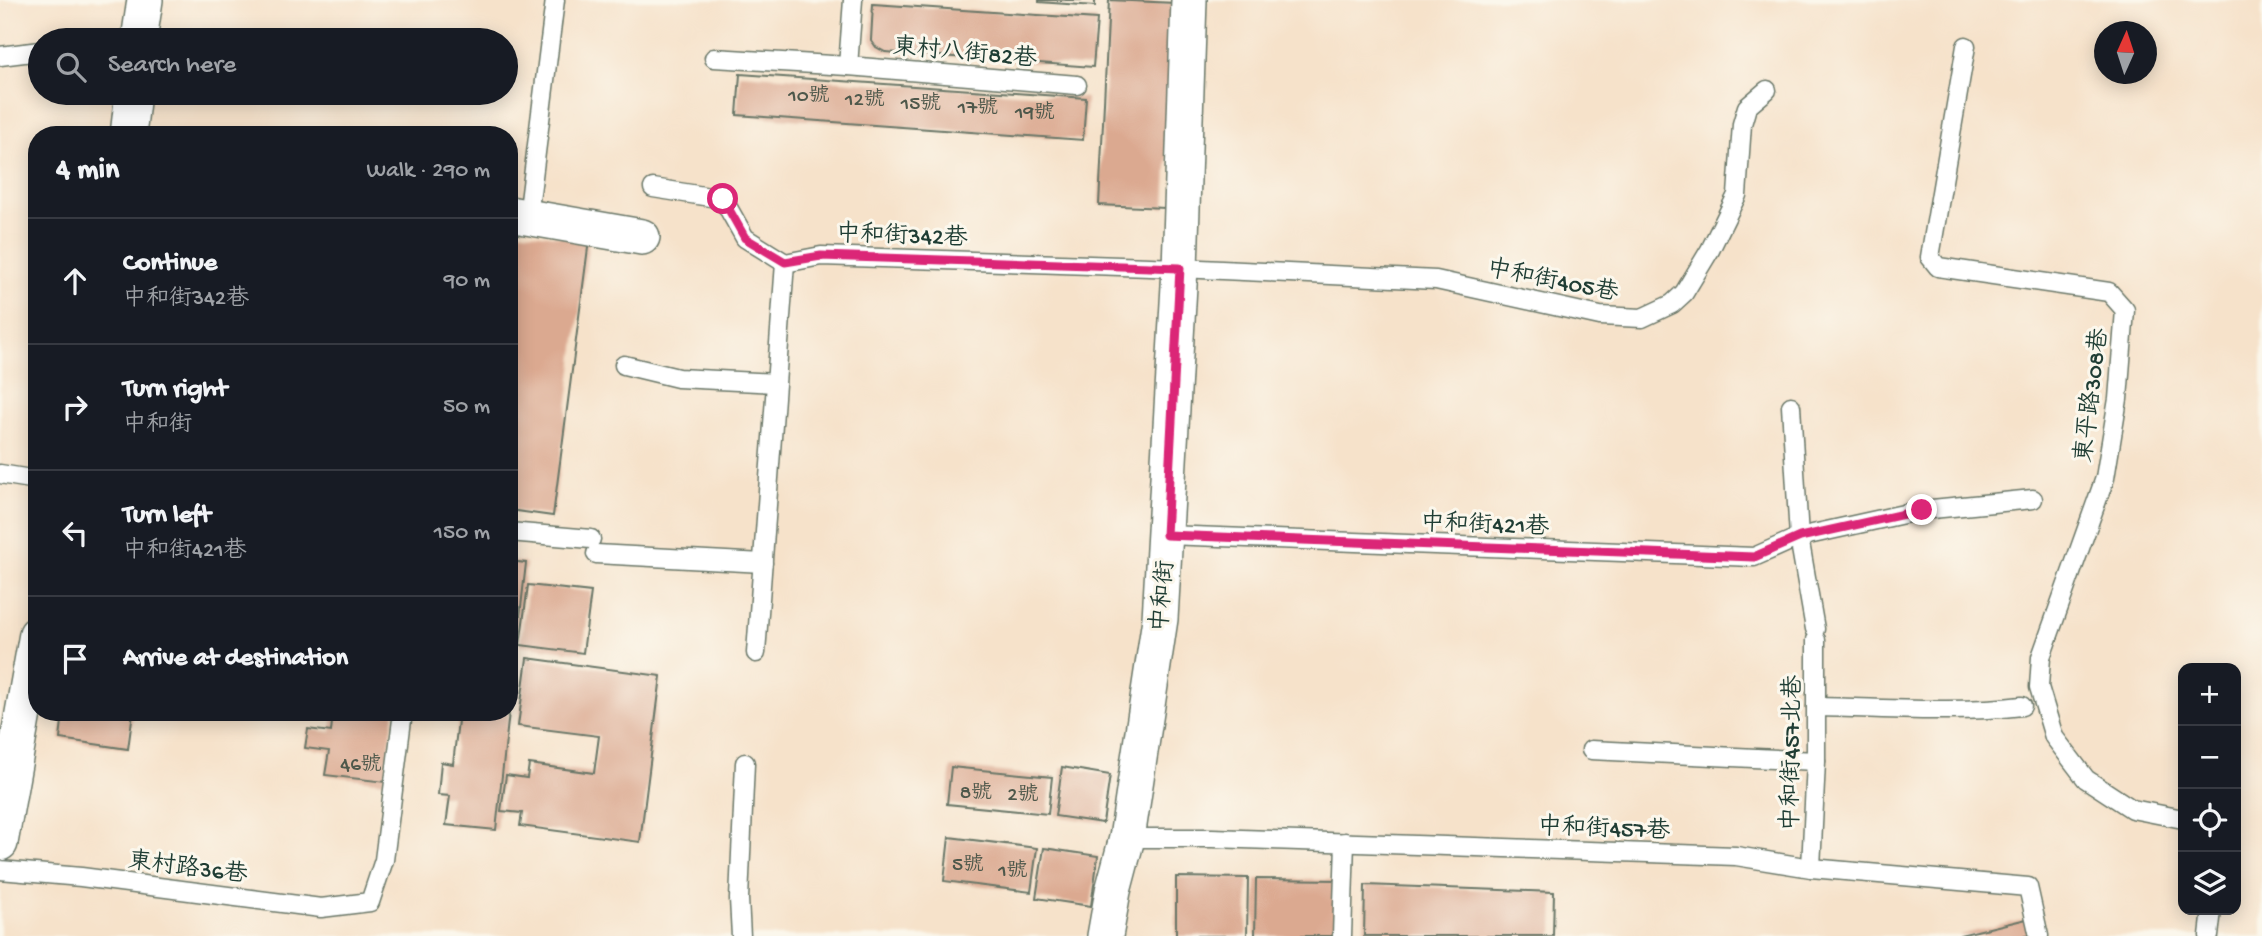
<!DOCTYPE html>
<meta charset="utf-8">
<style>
:root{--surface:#171b24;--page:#242831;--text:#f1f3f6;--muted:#9ea1a6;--line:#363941}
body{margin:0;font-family:"Gochi Hand","LXGW WenKai TC",sans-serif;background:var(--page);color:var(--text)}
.controls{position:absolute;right:21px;bottom:21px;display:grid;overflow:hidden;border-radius:14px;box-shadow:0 4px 18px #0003}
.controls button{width:63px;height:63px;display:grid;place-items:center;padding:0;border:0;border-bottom:2px solid var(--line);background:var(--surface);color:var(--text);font:35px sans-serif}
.compass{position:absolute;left:2094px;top:21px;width:63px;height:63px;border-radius:50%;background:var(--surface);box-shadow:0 4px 18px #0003;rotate:3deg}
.stop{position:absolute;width:21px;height:21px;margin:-16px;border:5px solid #db2777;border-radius:50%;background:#fff}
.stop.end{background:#db2777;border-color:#fff;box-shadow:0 2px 7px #0008}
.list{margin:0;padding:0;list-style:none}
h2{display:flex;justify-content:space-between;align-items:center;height:91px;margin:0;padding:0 28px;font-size:30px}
h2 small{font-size:23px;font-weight:400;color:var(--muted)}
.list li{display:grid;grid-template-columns:46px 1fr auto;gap:21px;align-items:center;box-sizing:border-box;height:126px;padding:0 28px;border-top:2px solid var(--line)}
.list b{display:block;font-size:26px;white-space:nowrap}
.list p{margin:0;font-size:23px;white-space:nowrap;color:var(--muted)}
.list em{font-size:23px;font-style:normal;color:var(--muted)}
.icon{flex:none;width:38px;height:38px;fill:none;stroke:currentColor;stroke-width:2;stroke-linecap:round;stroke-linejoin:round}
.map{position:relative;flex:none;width:2262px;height:936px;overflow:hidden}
.search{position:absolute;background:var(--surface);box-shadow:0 4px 18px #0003;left:28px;top:28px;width:490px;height:77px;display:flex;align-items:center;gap:18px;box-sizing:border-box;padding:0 24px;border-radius:38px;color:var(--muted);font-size:26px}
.panel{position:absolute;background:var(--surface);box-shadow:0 4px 18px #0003;left:28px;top:126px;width:490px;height:595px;border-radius:28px}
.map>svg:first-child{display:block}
</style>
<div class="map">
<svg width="2262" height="936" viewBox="0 0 2262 936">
<rect width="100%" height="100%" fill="#fbf7ec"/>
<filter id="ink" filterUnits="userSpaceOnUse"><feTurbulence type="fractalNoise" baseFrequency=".0143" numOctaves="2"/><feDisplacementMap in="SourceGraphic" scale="14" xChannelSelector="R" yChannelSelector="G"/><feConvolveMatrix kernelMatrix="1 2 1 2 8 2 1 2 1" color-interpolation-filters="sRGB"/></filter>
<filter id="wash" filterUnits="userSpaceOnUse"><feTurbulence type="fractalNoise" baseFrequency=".00686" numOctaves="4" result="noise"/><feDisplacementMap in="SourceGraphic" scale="28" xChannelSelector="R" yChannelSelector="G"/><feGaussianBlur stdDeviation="1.57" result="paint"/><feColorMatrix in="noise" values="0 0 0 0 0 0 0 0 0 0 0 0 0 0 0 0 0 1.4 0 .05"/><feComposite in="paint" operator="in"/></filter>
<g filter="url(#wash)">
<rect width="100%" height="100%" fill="#f6e2ca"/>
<g id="blocks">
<g fill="#dba990">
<path d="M 1039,0 L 1095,0 L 1095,6 L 1039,2 Z"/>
<path d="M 1109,0 L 1175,3 L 1165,208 L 1099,205 Z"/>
<path d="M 873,4 L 1097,19 L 1093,67 L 885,52 L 876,47 L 871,40 Z"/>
<path d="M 740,74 L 1086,98 L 1083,140 L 737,115 Z"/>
<path d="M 509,230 L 589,240 L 553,516 L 509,510 Z"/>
<path d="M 509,561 L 526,563 L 511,696 L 509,696 Z"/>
<path d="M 528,585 L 591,592 L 583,653 L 520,645 Z"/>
<path d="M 527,658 L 661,676 L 640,842 L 520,826 L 522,813 L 501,811 L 506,775 L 527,778 L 529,764 L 594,773 L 599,736 L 518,726 Z"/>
<path d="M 63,712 L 133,712 L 128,749 L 60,739 Z"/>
<path d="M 333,712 L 394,712 L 385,782 L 325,775 L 329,751 L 305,748 L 308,729 L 331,732 Z"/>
<path d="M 459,712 L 509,712 L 496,830 L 446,825 L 450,796 L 438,795 L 441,762 L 453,764 Z"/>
<path d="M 951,767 L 1052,777 L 1048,814 L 947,804 Z"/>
<path d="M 1062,767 L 1110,775 L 1103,823 L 1055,816 Z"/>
<path d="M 949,837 L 1037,848 L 1031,892 L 944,881 Z"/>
<path d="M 1044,848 L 1098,856 L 1091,906 L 1036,898 Z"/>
<path d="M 1176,877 L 1248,878 L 1247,936 L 1176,936 Z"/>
<path d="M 1256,879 L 1339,880 L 1338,936 L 1255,936 Z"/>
<path d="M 1365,885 L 1554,892 L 1553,936 L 1364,936 Z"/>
<path d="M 2035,917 L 2040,936 L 1960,936 L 1960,935 Z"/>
</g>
</g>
</g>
<g filter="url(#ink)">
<use href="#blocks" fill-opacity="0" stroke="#6a7768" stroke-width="2"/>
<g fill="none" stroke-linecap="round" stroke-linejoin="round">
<defs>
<g id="lane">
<path d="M 853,0 L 848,66 L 1077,85"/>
<path d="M 1966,46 L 1930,257 L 1938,267 L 2109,292 L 2125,310 L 2118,399 L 2105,478 L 2041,657 L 2039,687 L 2054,737 L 2086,779 L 2132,809 L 2183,819"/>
<path d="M 0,56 L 40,51"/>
<path d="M 714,58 L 848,66"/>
<path d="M 653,188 L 723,199 L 745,238 L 785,263 L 821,256 L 1180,268 L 1436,280 L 1600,316 L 1642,318 L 1672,304 L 1684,293 L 1710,250 L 1737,195 L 1742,124 L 1747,107 L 1767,90"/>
<path d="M 528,217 L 555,0"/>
<path d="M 624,365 L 678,378 L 776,383"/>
<path d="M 1791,406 L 1799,537 L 1815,629"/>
<path d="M 0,474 L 37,480"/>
<path d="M 509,532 L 591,539"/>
<path d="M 1166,535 L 1754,557 L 1799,537 L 1922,510 L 2033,499"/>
<path d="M 596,554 L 763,563"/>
<path d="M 756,653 L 785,263"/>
<path d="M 1816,707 C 1885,708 1955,714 2022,706"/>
<path d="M 1591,750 L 1816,761"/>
<path d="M 1127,838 L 1212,838 L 1736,856 L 1811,868 L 2028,887 L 2039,936"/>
<path d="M 1811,868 L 1816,761 L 1816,640"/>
<path d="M 0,870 L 81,877 L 321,908 L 370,902 L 384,860 L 403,712"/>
<path d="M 741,936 L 739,899 L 745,763"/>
<path d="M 1342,936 L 1345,842"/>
<path d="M 2209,936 L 2212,910"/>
</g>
<g id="street">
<path d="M 139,40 L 145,0"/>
<path d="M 128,135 L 133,93"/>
<path d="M 509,214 L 642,237"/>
<path d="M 0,843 L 37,634"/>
<path d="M 1105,936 L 1113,891 L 1127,838 L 1160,619 L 1180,268 L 1189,0"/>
</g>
</defs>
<use href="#lane" stroke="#6a7768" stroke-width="21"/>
<use href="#street" stroke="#6a7768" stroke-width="38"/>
<use href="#lane" stroke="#fff" stroke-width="18"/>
<use href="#street" stroke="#fff" stroke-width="35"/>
</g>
</g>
<g fill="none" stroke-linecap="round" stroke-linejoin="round" filter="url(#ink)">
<path stroke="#db2777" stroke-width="9" d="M 723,199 L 745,238 L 785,262 L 821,256 L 1180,268 L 1166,535 L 1754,557 L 1800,537 L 1922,510"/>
</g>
<g text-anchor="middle" stroke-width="6" stroke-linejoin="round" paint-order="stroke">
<g font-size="21" fill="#4e584b">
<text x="809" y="101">10號</text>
<text x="865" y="105">12號</text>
<text x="921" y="109">15號</text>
<text x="978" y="113">17號</text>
<text x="1035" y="118">19號</text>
<text x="361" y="770">46號</text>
<text x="976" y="798">8號</text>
<text x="1023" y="800">2號</text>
<text x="968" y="870">5號</text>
<text x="1013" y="876">1號</text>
</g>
<g font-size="24" fill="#1f3d34" stroke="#fbf7ec">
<text transform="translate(965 51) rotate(5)" y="8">東村八街82巷</text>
<text transform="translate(902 234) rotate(2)" y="8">中和街342巷</text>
<text transform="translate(1553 279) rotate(11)" y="8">中和街405巷</text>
<text transform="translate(2090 395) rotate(-83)" y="8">東平路308巷</text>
<text transform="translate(1485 523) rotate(2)" y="8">中和街421巷</text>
<text transform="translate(1161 596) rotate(-85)" y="8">中和街</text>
<text transform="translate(1790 753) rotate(-89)" y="8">中和街457北巷</text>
<text transform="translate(1604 827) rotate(2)" y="8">中和街457巷</text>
<text transform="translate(188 866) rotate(7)" y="8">東村路36巷</text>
</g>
</g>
</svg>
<div class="controls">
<button>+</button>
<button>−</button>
<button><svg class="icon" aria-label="locate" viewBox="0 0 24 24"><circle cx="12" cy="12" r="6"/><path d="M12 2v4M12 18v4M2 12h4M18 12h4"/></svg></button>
<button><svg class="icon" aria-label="layers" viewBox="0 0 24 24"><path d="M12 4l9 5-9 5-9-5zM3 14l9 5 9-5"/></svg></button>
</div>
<svg class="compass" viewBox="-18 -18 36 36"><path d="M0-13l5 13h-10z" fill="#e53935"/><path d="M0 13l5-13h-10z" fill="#9ea1a6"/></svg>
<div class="stop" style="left:723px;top:199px"></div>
<div class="stop end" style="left:1922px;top:510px"></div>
<div class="search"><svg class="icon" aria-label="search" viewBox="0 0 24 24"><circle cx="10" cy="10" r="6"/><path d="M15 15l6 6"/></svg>Search here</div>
<section class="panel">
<h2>4 min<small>Walk · 290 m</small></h2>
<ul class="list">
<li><svg class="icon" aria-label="ahead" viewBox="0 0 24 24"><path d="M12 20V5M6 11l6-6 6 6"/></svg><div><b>Continue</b><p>中和街342巷</p></div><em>90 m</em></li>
<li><svg class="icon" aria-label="right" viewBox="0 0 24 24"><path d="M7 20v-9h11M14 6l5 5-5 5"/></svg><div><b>Turn right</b><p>中和街</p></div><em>50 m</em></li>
<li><svg class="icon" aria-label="left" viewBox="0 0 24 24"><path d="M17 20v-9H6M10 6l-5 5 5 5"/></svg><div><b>Turn left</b><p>中和街421巷</p></div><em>150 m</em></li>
<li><svg class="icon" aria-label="arrive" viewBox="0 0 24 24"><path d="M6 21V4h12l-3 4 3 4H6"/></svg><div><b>Arrive at destination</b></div></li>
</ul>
</section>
</div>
